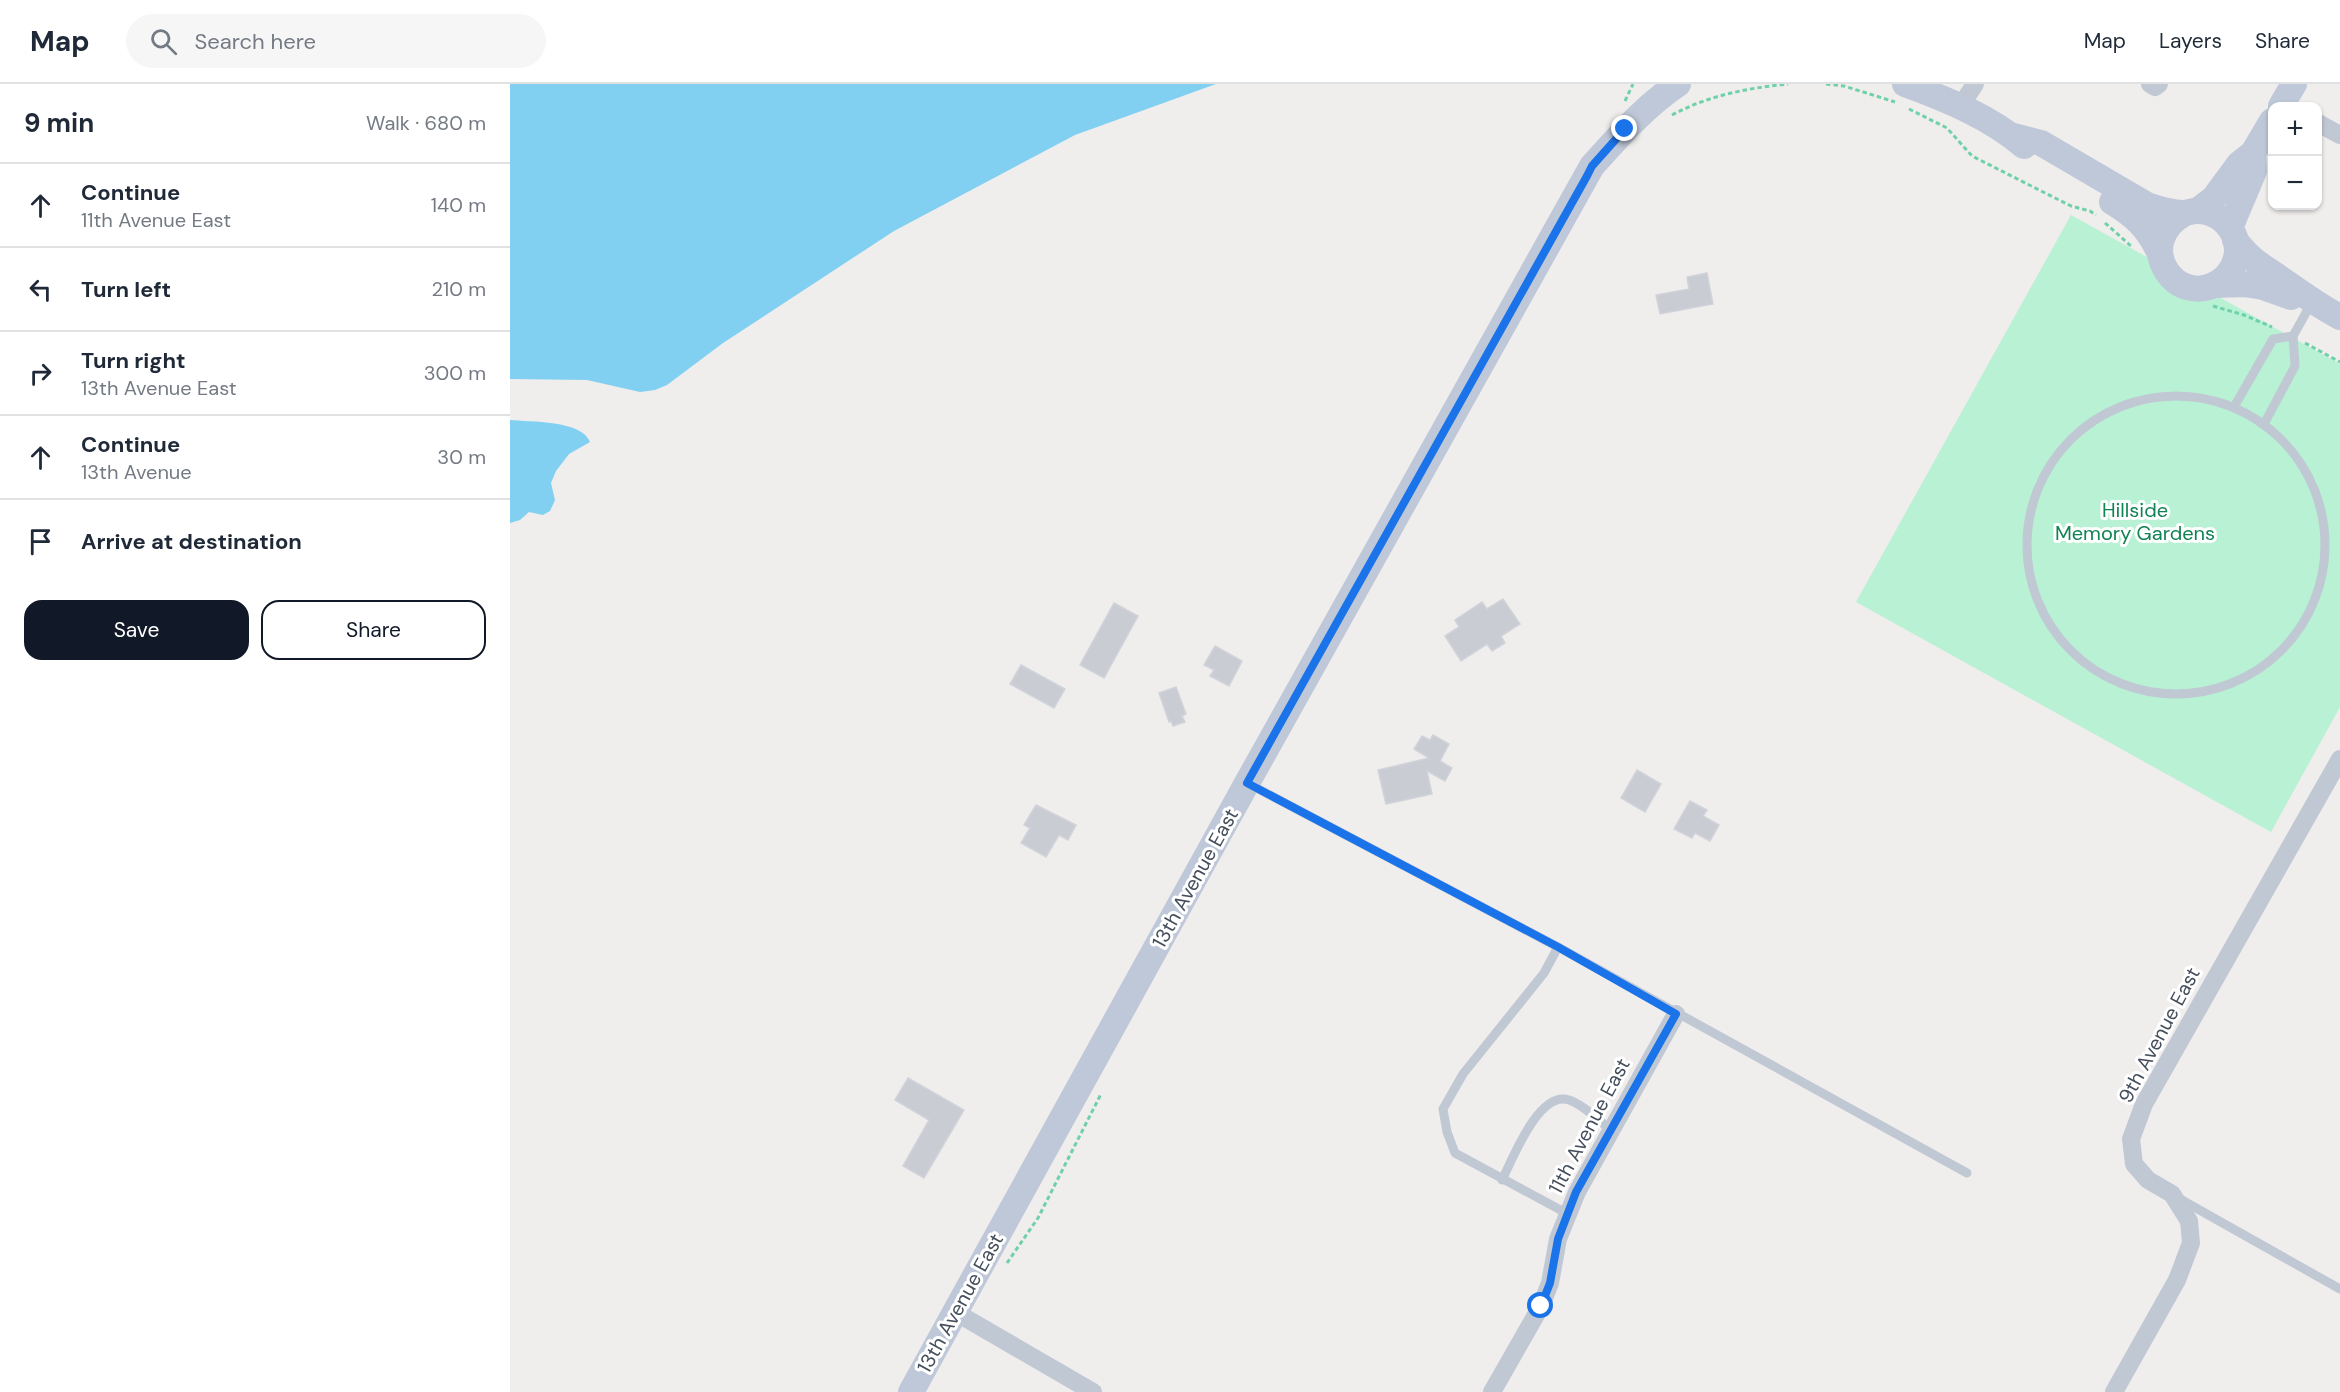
<!DOCTYPE html>
<meta charset="utf-8">
<style>
:root{--surface:#fff;--page:#f6f6f7;--text:#1f2937;--muted:#747a83;--line:#e0e1e3;--accent:#111827}
body{margin:0;font-family:"DM Sans",sans-serif;background:var(--page);color:var(--text)}
.controls{position:absolute;right:18px;top:18px;display:grid;overflow:hidden;border-radius:12px;box-shadow:0 2px 4px #0004}
.controls button{width:54px;height:54px;display:grid;place-items:center;padding:0;border:0;border-bottom:2px solid var(--line);background:var(--surface);color:var(--text);font:30px sans-serif}
.stop{position:absolute;width:18px;height:18px;margin:-14px;border:4px solid #1a73e8;border-radius:50%;background:#fff}
.stop.end{background:#1a73e8;border-color:#fff;box-shadow:0 2px 6px #0008}
.list{margin:0;padding:0;list-style:none}
h2{display:flex;justify-content:space-between;align-items:center;height:78px;margin:0;padding:0 24px;font-size:26px}
h2 small{font-size:20px;font-weight:400;color:var(--muted)}
.list li{display:grid;grid-template-columns:39px 1fr auto;gap:18px;align-items:center;box-sizing:border-box;height:84px;padding:0 24px;border-top:2px solid var(--line)}
.list b{display:block;font-size:22px;white-space:nowrap}
.list p{margin:0;font-size:20px;white-space:nowrap;color:var(--muted)}
.list em{font-size:20px;font-style:normal;color:var(--muted)}
.actions{display:flex;gap:12px;padding:18px 24px}
.actions a{flex:1;padding:14px 0;border:2px solid var(--accent);border-radius:18px;text-align:center;font-size:21px;color:var(--accent)}
.actions .main{background:var(--accent);color:#fff}
.icon{flex:none;width:33px;height:33px;fill:none;stroke:currentColor;stroke-width:2;stroke-linecap:round;stroke-linejoin:round}
.map{position:relative;flex:none;width:1830px;height:1308px;overflow:hidden}
header{display:flex;align-items:center;gap:36px;box-sizing:border-box;height:84px;padding:0 30px;background:var(--surface);border-bottom:2px solid var(--line)}
header strong{font-size:28px}
nav{display:flex;gap:33px;margin-inline-start:auto;font-size:21px}
.search{width:420px;height:54px;background:var(--page);display:flex;align-items:center;gap:15px;box-sizing:border-box;padding:0 21px;border-radius:33px;color:var(--muted);font-size:22px}
main{display:flex}
aside{flex:1;background:var(--surface)}
.map>svg:first-child{display:block}
</style>
<header>
<strong>Map</strong>
<div class="search"><svg class="icon" aria-label="search" viewBox="0 0 24 24"><circle cx="10" cy="10" r="6"/><path d="M15 15l6 6"/></svg>Search here</div>
<nav><a>Map</a><a>Layers</a><a>Share</a></nav>
</header>
<main>
<aside>
<h2>9 min<small>Walk · 680 m</small></h2>
<ul class="list">
<li><svg class="icon" aria-label="ahead" viewBox="0 0 24 24"><path d="M12 20V5M6 11l6-6 6 6"/></svg><div><b>Continue</b><p>11th Avenue East</p></div><em>140 m</em></li>
<li><svg class="icon" aria-label="left" viewBox="0 0 24 24"><path d="M17 20v-9H6M10 6l-5 5 5 5"/></svg><div><b>Turn left</b></div><em>210 m</em></li>
<li><svg class="icon" aria-label="right" viewBox="0 0 24 24"><path d="M7 20v-9h11M14 6l5 5-5 5"/></svg><div><b>Turn right</b><p>13th Avenue East</p></div><em>300 m</em></li>
<li><svg class="icon" aria-label="ahead" viewBox="0 0 24 24"><path d="M12 20V5M6 11l6-6 6 6"/></svg><div><b>Continue</b><p>13th Avenue</p></div><em>30 m</em></li>
<li><svg class="icon" aria-label="arrive" viewBox="0 0 24 24"><path d="M6 21V4h12l-3 4 3 4H6"/></svg><div><b>Arrive at destination</b></div></li>
</ul>
<div class="actions"><a class="main">Save</a><a>Share</a></div>
</aside>
<div class="map">
<svg width="1830" height="1308" viewBox="0 0 1830 1308">
<rect width="100%" height="100%" fill="#f0eded"/>
<path fill="#b8f1d4" d="M 1561,131 L 1830,280 L 1830,623 L 1761,748 L 1346,518 Z"/>
<g fill="#82d0f1">
<path d="M 0,0 L 706,0 L 565,51 L 384,147 L 213,259 L 157,301 L 145,306 L 130,308 L 77,296 L 0,295 Z"/>
<path d="M 0,336 C 20,338 72,336 80,358 L 59,370 L 46,387 L 41,399 L 45,416 L 40,427 L 33,431 L 19,428 L 10,436 L 0,439 Z"/>
</g>
<g fill="#caccd3" stroke="#d1d3da" stroke-width="1.5">
<path d="M 1197,189 L 1203,220 L 1150,230 L 1146,211 L 1179,205 L 1177,193 Z"/>
<path d="M 993,515 L 1010,540 L 991,552 L 995,559 L 982,567 L 977,560 L 951,577 L 935,552 L 949,543 L 945,536 L 972,518 L 977,525 Z"/>
<path d="M 604,519 L 628,532 L 594,594 L 570,581 Z"/>
<path d="M 705,562 L 732,577 L 719,602 L 700,592 L 704,586 L 694,581 Z"/>
<path d="M 511,581 L 555,605 L 544,624 L 500,600 Z"/>
<path d="M 666,603 L 676,630 L 672,632 L 675,638 L 663,642 L 661,637 L 659,638 L 649,609 Z"/>
<path d="M 923,651 L 939,660 L 930,677 L 942,684 L 935,697 L 917,687 L 922,710 L 876,720 L 868,686 L 919,674 L 904,665 L 912,652 L 920,656 Z"/>
<path d="M 1127,686 L 1151,700 L 1135,728 L 1111,714 Z"/>
<path d="M 1180,717 L 1197,726 L 1193,732 L 1209,741 L 1200,757 L 1185,749 L 1182,754 L 1164,745 Z"/>
<path d="M 526,721 L 566,741 L 558,756 L 549,751 L 536,773 L 511,759 L 520,744 L 514,741 Z"/>
<path d="M 398,994 L 454,1026 L 414,1094 L 393,1082 L 419,1036 L 385,1016 Z"/>
</g>
<g fill="none" stroke-linecap="round" stroke-linejoin="round">
<g stroke="#6ed1aa" stroke-width="3" stroke-dasharray="4.5 3" stroke-linecap="butt">
<path d="M 1316,0 L 1334,2 L 1385,18"/>
<path d="M 1115,17 L 1123,0"/>
<path d="M 1399,25 L 1437,44 L 1462,72 L 1543,113 L 1561,122 L 1580,127 L 1586,131"/>
<path d="M 1162,31 C 1197,12 1237,4 1278,0"/>
<path d="M 1595,139 L 1622,163"/>
<path d="M 1703,222 L 1734,231 L 1762,243"/>
<path d="M 1795,259 L 1830,278"/>
<path d="M 497,1179 L 528,1134 L 591,1010"/>
</g>
<g stroke="#c0c8d4" stroke-width="9">
<circle cx="1666" cy="461" r="149"/>
<path d="M 1724,323 L 1763,255 L 1783,252"/>
<path d="M 1754,340 L 1785,282 L 1783,252 L 1802,218"/>
<path d="M 739,700 L 1048,863 L 1457,1089"/>
<path d="M 1048,863 L 1034,889 L 953,990 L 933,1025 L 937,1048 L 945,1069 L 1058,1130"/>
<path d="M 992,1096 C 1003,1074 1029,1006 1059,1016 C 1074,1021 1089,1037 1101,1046"/>
<path d="M 1670,1115 L 1830,1205"/>
</g>
<g stroke="#c0c8d4" stroke-width="18">
<path d="M 1640,0 L 1645,3 L 1649,0"/>
<path d="M 1450,23 L 1465,0"/>
<path d="M 1808,39 L 1830,51"/>
<path d="M 445,1228 L 583,1308"/>
<path d="M 982,1308 L 1031,1222 L 1040,1199 L 1048,1155 L 1067,1108 L 1166,930"/>
<path d="M 1604,1308 L 1667,1196 L 1681,1159 L 1679,1137 L 1662,1110 L 1638,1096 L 1624,1080 L 1621,1055 L 1634,1020 L 1830,675"/>
</g>
<g stroke="#bfc8d8" stroke-width="26">
<path d="M 1395,0 C 1436,15 1480,33 1514,62"/>
<path d="M 1771,22 L 1784,0"/>
<path d="M 1500,51 L 1531,59 L 1637,121 C 1649,125 1660,129 1673,129 C 1677,129 1682,127 1686,127 C 1709,126 1728,146 1727,168 C 1726,179 1720,190 1712,196 C 1667,229 1620,159 1675,129"/>
<path d="M 1602,118 C 1625,132 1638,144 1649,168"/>
<path d="M 1687,127 L 1704,114 L 1729,80 L 1743,69 L 1762,37"/>
<path d="M 1720,144 L 1744,87 L 1743,69"/>
<path d="M 1725,156 C 1741,177 1751,181 1771,195 C 1792,209 1807,221 1830,233"/>
<path d="M 1705,201 L 1735,200 L 1753,203 L 1781,213"/>
<path d="M 401,1308 L 737,699 L 1082,82 C 1109,52 1134,23 1168,0"/>
</g>
</g>
<g fill="none" stroke-linecap="round" stroke-linejoin="round">
<path stroke="#1a73e8" stroke-width="8" d="M 1031,1222 L 1040,1199 L 1048,1155 L 1066,1108 L 1166,930 L 1048,863 L 737,699 L 1077,92 L 1082,82 L 1115,45"/>
</g>
<g text-anchor="middle" stroke-width="6" stroke-linejoin="round" paint-order="stroke">
<g font-size="20" fill="#118254" stroke="#fff">
<text x="1625" y="433">Hillside<tspan x="1625" dy="23">Memory Gardens</tspan></text>
</g>
<g font-size="20" fill="#454f5c" stroke="#fff">
<text transform="translate(685 794) rotate(-61)" y="7">13th Avenue East</text>
<text transform="translate(1649 951) rotate(-62)" y="7">9th Avenue East</text>
<text transform="translate(1079 1042) rotate(-62)" y="7">11th Avenue East</text>
<text transform="translate(450 1219) rotate(-61)" y="7">13th Avenue East</text>
</g>
</g>
</svg>
<div class="controls">
<button>+</button>
<button>−</button>
</div>
<div class="stop" style="left:1031px;top:1222px"></div>
<div class="stop end" style="left:1115px;top:45px"></div>
</div>
</main>
